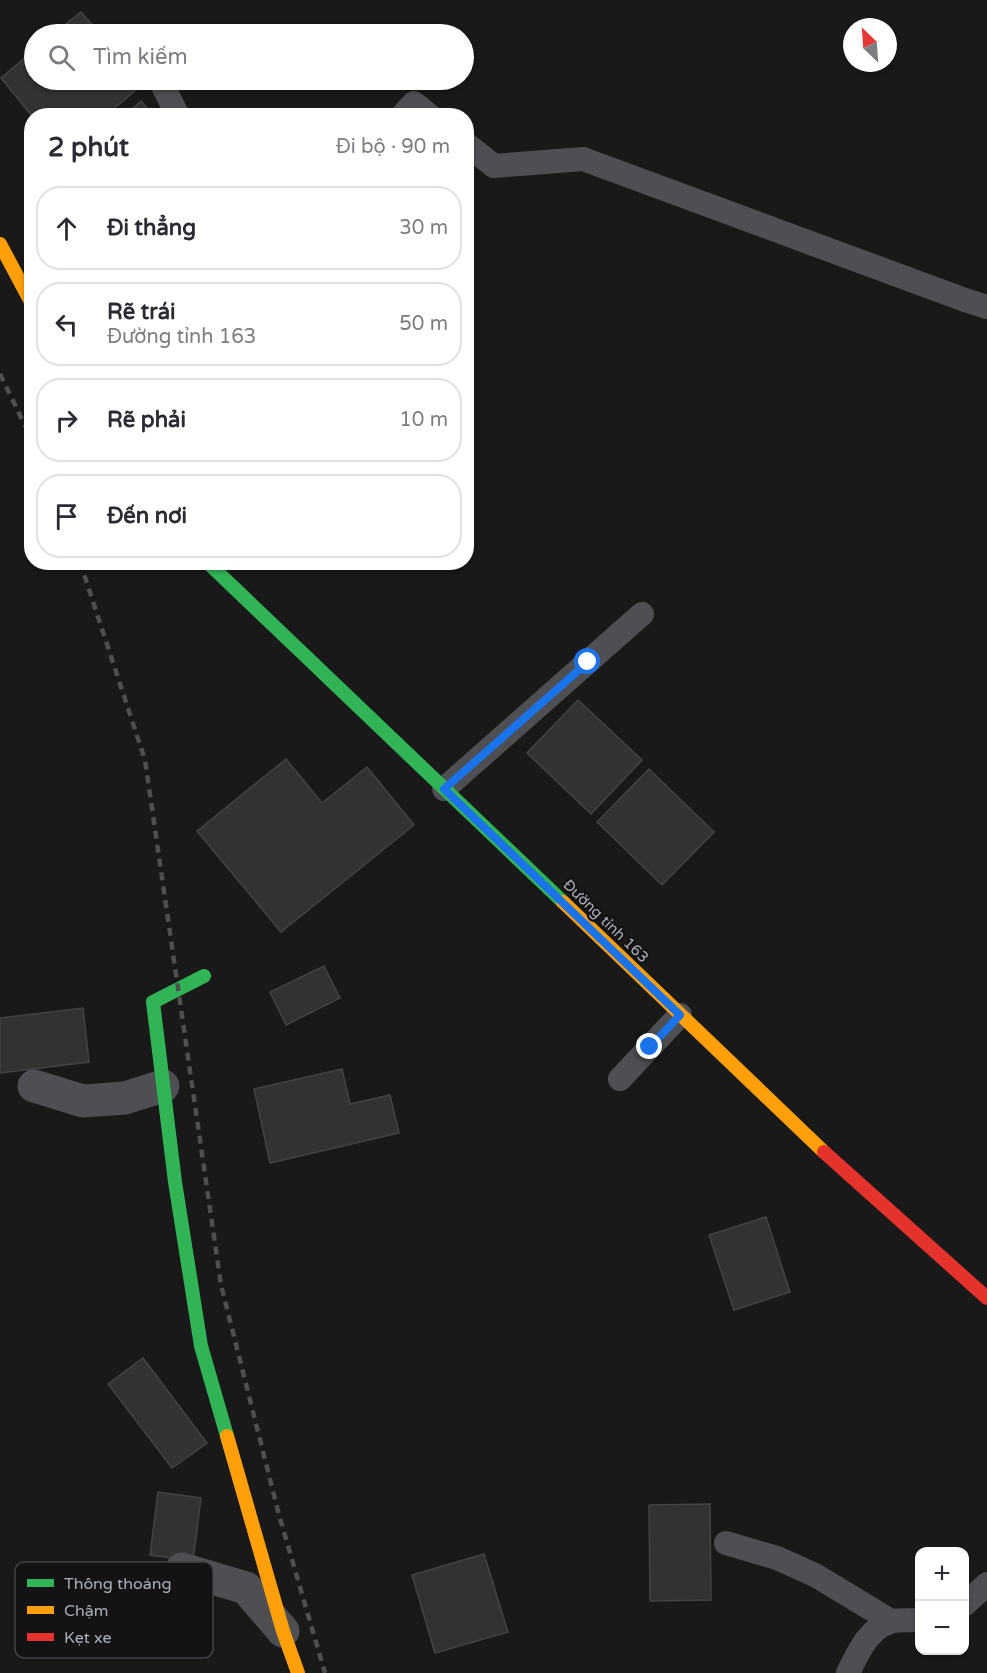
<!DOCTYPE html>
<html lang="vi">
<meta charset="utf-8">
<style>
:root{--surface:#fff;--page:#f7f7f7;--text:#2b2b33;--muted:#7c7c81;--line:#e1e1e2}
body{margin:0;font-family:"Varela Round",sans-serif;background:var(--page);color:var(--text)}
.controls{position:absolute;right:18px;bottom:18px;display:grid;overflow:hidden;border-radius:12px;box-shadow:0 2px 4px #0004}
.controls button{width:54px;height:54px;display:grid;place-items:center;padding:0;border:0;border-bottom:2px solid var(--line);background:var(--surface);color:var(--text);font:30px sans-serif}
.compass{position:absolute;left:843px;top:18px;width:54px;height:54px;border-radius:50%;background:var(--surface);box-shadow:0 2px 4px #0004;rotate:335deg}
.stop{position:absolute;width:18px;height:18px;margin:-14px;border:4px solid #1a73e8;border-radius:50%;background:#fff}
.stop.end{background:#1a73e8;border-color:#fff;box-shadow:0 2px 6px #0008}
.list{margin:0;padding:0;list-style:none}
h2{display:flex;justify-content:space-between;align-items:center;height:78px;margin:0;padding:0 24px;font-size:26px}
h2 small{font-size:20px;font-weight:400;color:var(--muted)}
.list li{display:grid;grid-template-columns:39px 1fr auto;gap:18px;align-items:center;box-sizing:border-box;height:84px;margin:0 12px 12px;padding:0 12px;border:2px solid var(--line);border-radius:24px}
.list b{display:block;font-size:22px;white-space:nowrap}
.list p{margin:0;font-size:20px;white-space:nowrap;color:var(--muted)}
.list em{font-size:20px;font-style:normal;color:var(--muted)}
.icon{flex:none;width:33px;height:33px;fill:none;stroke:currentColor;stroke-width:2;stroke-linecap:round;stroke-linejoin:round}
.map{position:relative;flex:none;width:987px;height:1673px;overflow:hidden}
.search{position:absolute;background:var(--surface);box-shadow:0 2px 4px #0004;left:24px;top:24px;width:450px;height:66px;display:flex;align-items:center;gap:15px;box-sizing:border-box;padding:0 21px;border-radius:33px;color:var(--muted);font-size:22px}
.panel{position:absolute;background:var(--surface);box-shadow:0 2px 4px #0004;left:24px;top:108px;width:450px;height:462px;border-radius:24px}
.map>svg:first-child{display:block}
</style>
<div class="map">
<svg width="987" height="1673" viewBox="0 0 987 1673">
<rect width="100%" height="100%" fill="#191919"/>
<g fill="#323233" stroke="#414345" stroke-width="1.5">
<path d="M 81,12 L 100,34 L 53,34 Z"/>
<path d="M 34,50 L 34,80 L 137,80 L 142,85 L 105,116 L 32,116 L 1,78 Z"/>
<path d="M 141,101 L 154,116 L 124,116 Z"/>
<path d="M 578,700 L 642,760 L 591,814 L 527,753 Z"/>
<path d="M 286,759 L 322,803 L 367,767 L 414,825 L 281,932 L 197,831 Z"/>
<path d="M 649,769 L 714,832 L 662,885 L 597,822 Z"/>
<path d="M 324,966 L 340,998 L 286,1025 L 270,992 Z"/>
<path d="M 83,1008 L 89,1062 L 0,1073 L 0,1018 Z"/>
<path d="M 342,1069 L 350,1104 L 390,1095 L 399,1133 L 270,1163 L 254,1089 Z"/>
<path d="M 766,1217 L 790,1292 L 734,1310 L 709,1235 Z"/>
<path d="M 143,1358 L 207,1443 L 172,1468 L 108,1384 Z"/>
<path d="M 158,1492 L 201,1498 L 193,1561 L 150,1555 Z"/>
<path d="M 710,1504 L 711,1600 L 650,1601 L 649,1505 Z"/>
<path d="M 484,1554 L 508,1632 L 435,1653 L 412,1575 Z"/>
</g>
<g fill="none" stroke-linecap="round" stroke-linejoin="round">
<g stroke="#4d4f52" stroke-width="24">
<path d="M 160,80 L 178,116"/>
<path d="M 402,116 L 414,103 L 430,116"/>
<path d="M 466,144 L 494,166 L 583,159 L 965,300 L 987,307"/>
<path d="M 444,789 L 642,614"/>
<path d="M 620,1079 L 680,1015"/>
<path d="M 726,1543 L 777,1558 L 815,1575 L 891,1621"/>
<path d="M 964,1605 L 987,1584"/>
<path d="M 848,1673 C 858,1653 868,1629 890,1622 C 899,1619 911,1621 920,1620"/>
</g>
<g stroke="#4d4f52" stroke-width="33">
<path d="M 34,1086 L 83,1101 L 125,1098 L 163,1086"/>
<path d="M 182,1569 L 246,1588 L 283,1631"/>
</g>
<g stroke="#30b455" stroke-width="14">
<path d="M 207,562 L 563,902"/>
<path d="M 204,976 L 153,1002 L 175,1182 L 201,1346 L 227,1436"/>
</g>
<g stroke="#ff9f0a" stroke-width="14">
<path d="M 0,244 L 32,304"/>
<path d="M 563,902 L 824,1152"/>
<path d="M 227,1436 L 283,1631 L 298,1673"/>
</g>
<path stroke="#e5322d" stroke-width="14" d="M 824,1152 L 987,1298"/>
<g stroke="#4e4f50" stroke-width="4.5" stroke-dasharray="8 6" stroke-linecap="butt">
<path d="M 0,374 L 32,440"/>
<path d="M 80,562 L 145,760 L 221,1285 L 279,1515 L 325,1673"/>
</g>
</g>
<g fill="none" stroke-linecap="round" stroke-linejoin="round">
<path stroke="#1a73e8" stroke-width="8" d="M 588,662 L 444,789 L 680,1015 L 650,1047"/>
</g>
<g text-anchor="middle" stroke-width="5" stroke-linejoin="round" paint-order="stroke">
<g font-size="15" fill="#abb1b9" stroke="#131315">
<text transform="translate(606 921) rotate(44)" y="5">Đường tỉnh 163</text>
</g>
</g>
<rect x="15" y="1562" width="198" height="96" rx="9" fill="#131315" stroke="#414246" stroke-width="1.5"/>
<rect x="27" y="1579" width="27" height="8" fill="#30b455"/>
<rect x="27" y="1606" width="27" height="8" fill="#ff9f0a"/>
<rect x="27" y="1633" width="27" height="8" fill="#e5322d"/>
<g font-size="16" fill="#abb1b9">
<text x="64" y="1589">Thông thoáng</text>
<text x="64" y="1616">Chậm</text>
<text x="64" y="1643">Kẹt xe</text>
</g>
</svg>
<div class="controls">
<button>+</button>
<button>−</button>
</div>
<svg class="compass" viewBox="-18 -18 36 36"><path d="M0-13l5 13h-10z" fill="#e53935"/><path d="M0 13l5-13h-10z" fill="#7c7c81"/></svg>
<div class="stop" style="left:588px;top:662px"></div>
<div class="stop end" style="left:650px;top:1047px"></div>
<div class="search"><svg class="icon" aria-label="search" viewBox="0 0 24 24"><circle cx="10" cy="10" r="6"/><path d="M15 15l6 6"/></svg>Tìm kiếm</div>
<section class="panel">
<h2>2 phút<small>Đi bộ · 90 m</small></h2>
<ul class="list">
<li><svg class="icon" aria-label="ahead" viewBox="0 0 24 24"><path d="M12 20V5M6 11l6-6 6 6"/></svg><div><b>Đi thẳng</b></div><em>30 m</em></li>
<li><svg class="icon" aria-label="left" viewBox="0 0 24 24"><path d="M17 20v-9H6M10 6l-5 5 5 5"/></svg><div><b>Rẽ trái</b><p>Đường tỉnh 163</p></div><em>50 m</em></li>
<li><svg class="icon" aria-label="right" viewBox="0 0 24 24"><path d="M7 20v-9h11M14 6l5 5-5 5"/></svg><div><b>Rẽ phải</b></div><em>10 m</em></li>
<li><svg class="icon" aria-label="arrive" viewBox="0 0 24 24"><path d="M6 21V4h12l-3 4 3 4H6"/></svg><div><b>Đến nơi</b></div></li>
</ul>
</section>
</div>
